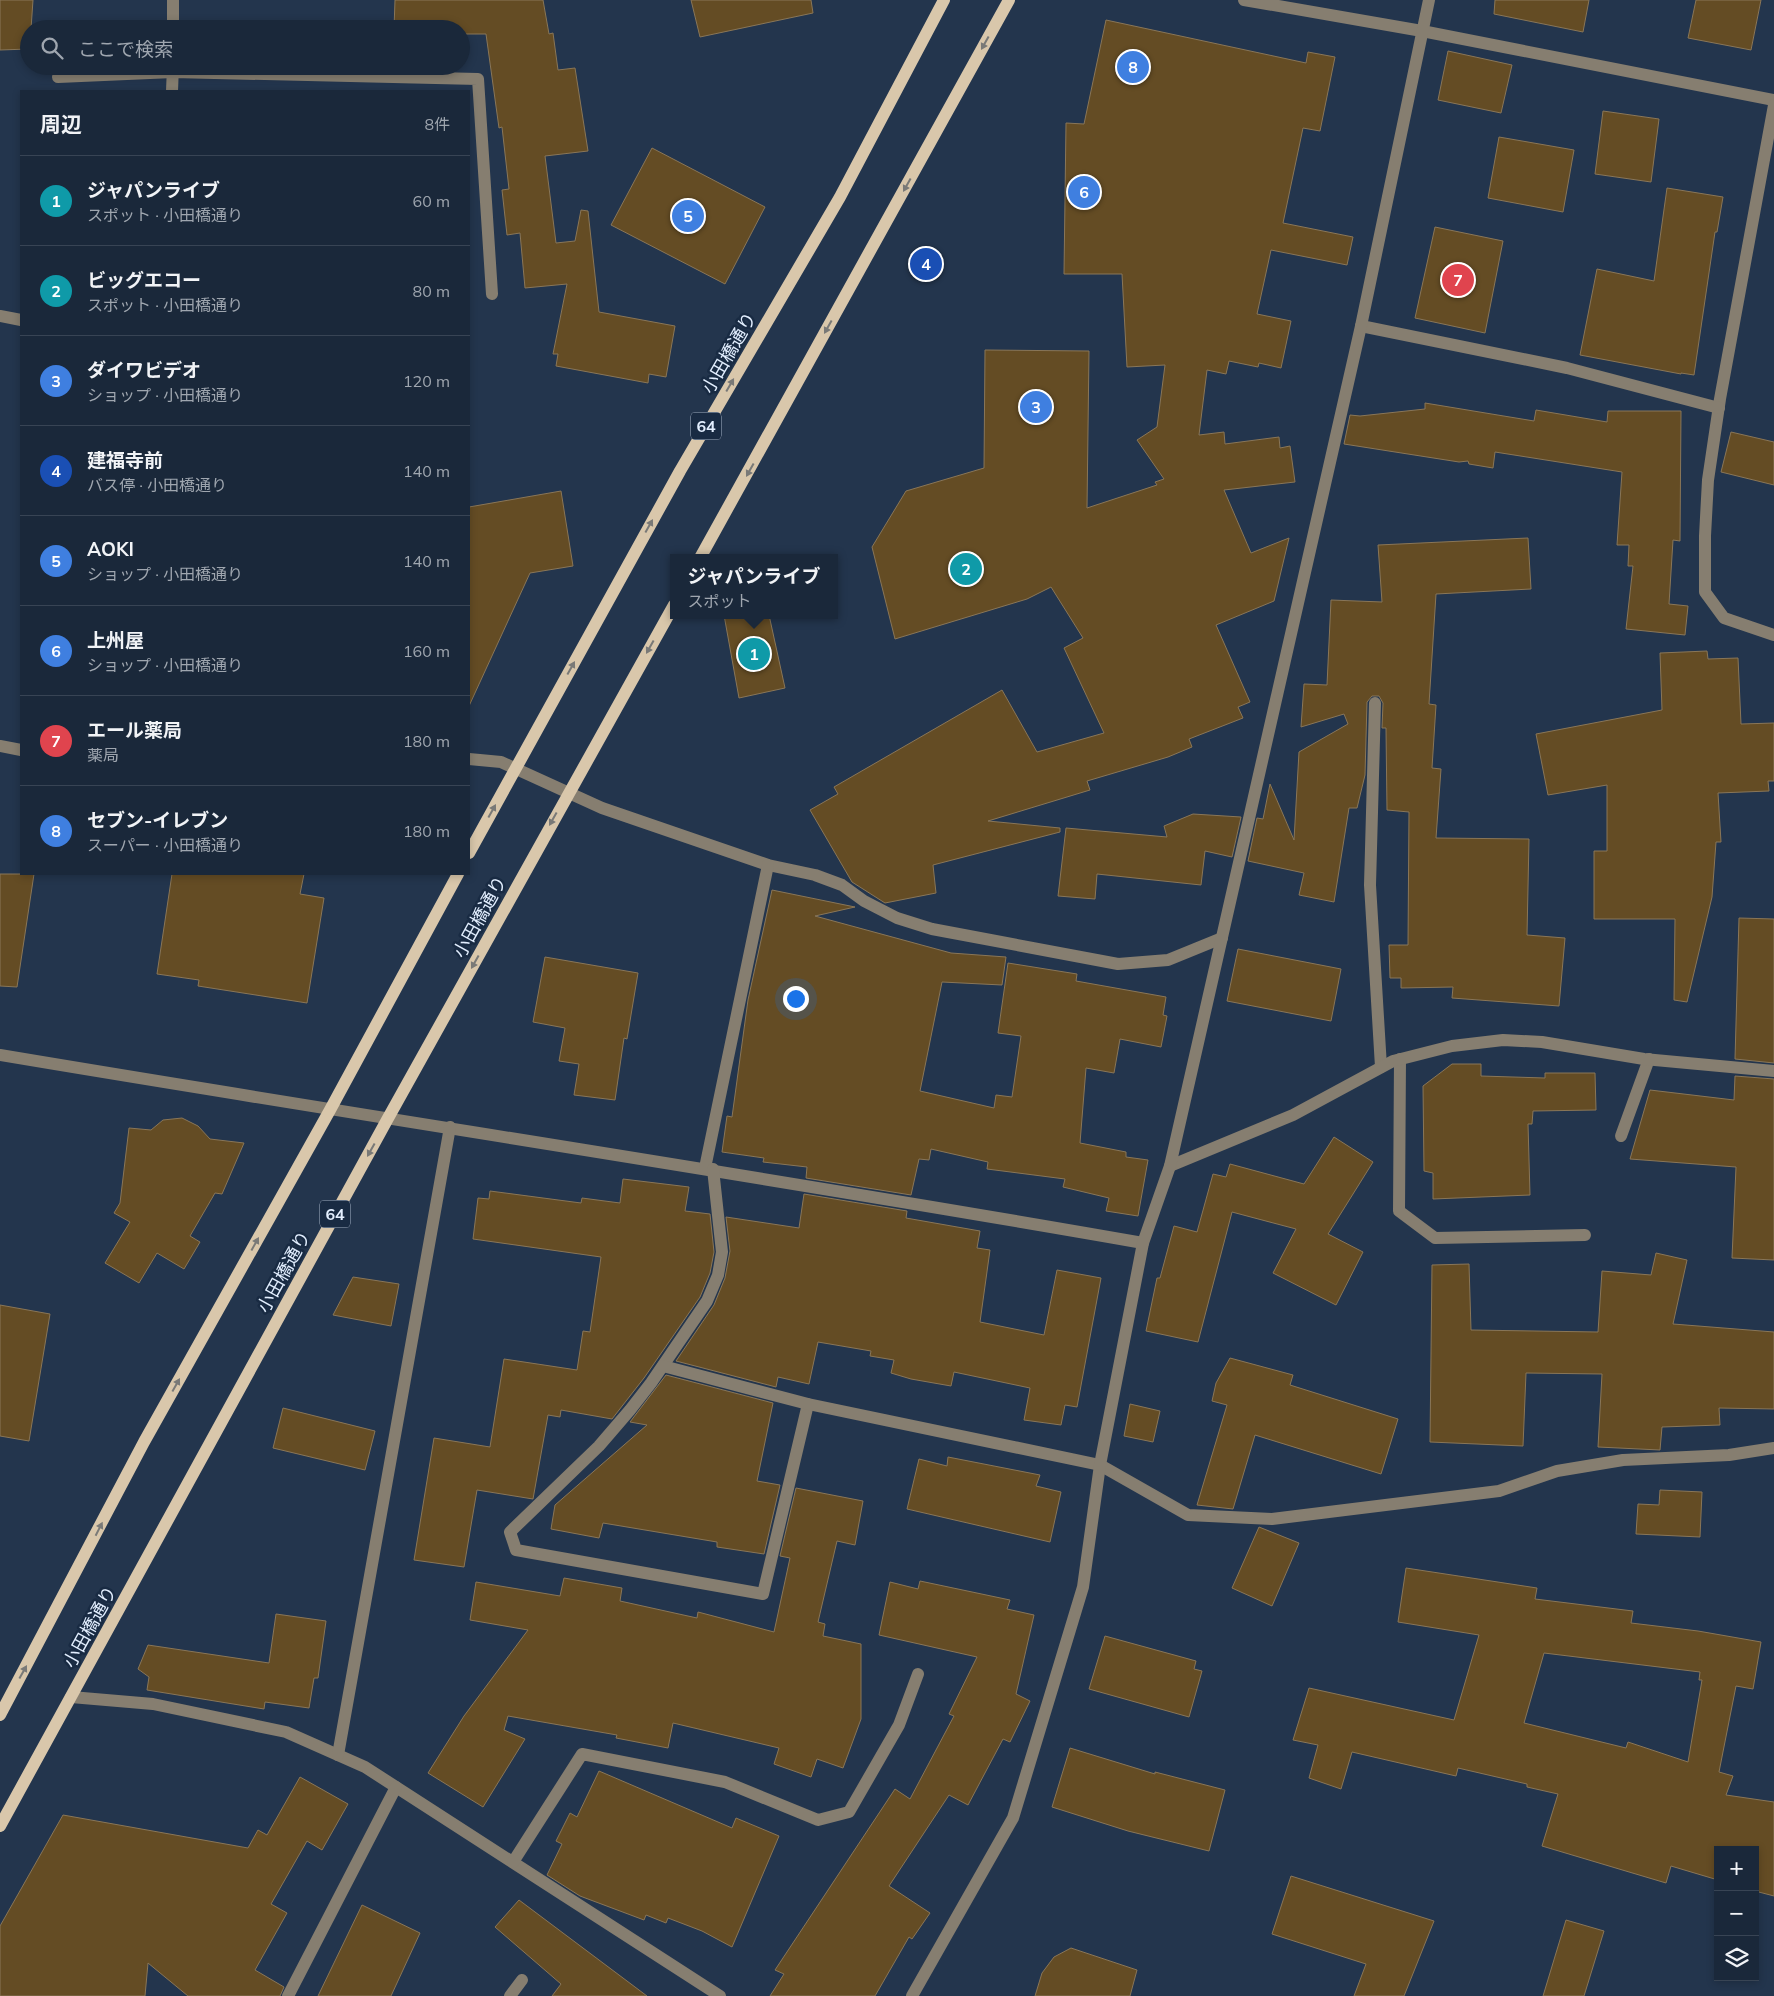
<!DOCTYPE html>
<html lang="ja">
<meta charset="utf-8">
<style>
:root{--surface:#1a283a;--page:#233042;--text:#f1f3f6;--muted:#9fa6af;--line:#384454;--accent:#db2777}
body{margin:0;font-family:Mulish,"Noto Sans JP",sans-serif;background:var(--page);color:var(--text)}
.controls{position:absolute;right:15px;bottom:15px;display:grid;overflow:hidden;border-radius:0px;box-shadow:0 2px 8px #0003}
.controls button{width:45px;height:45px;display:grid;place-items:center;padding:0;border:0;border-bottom:1px solid var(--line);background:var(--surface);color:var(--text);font:25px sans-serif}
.you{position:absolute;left:795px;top:998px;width:18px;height:18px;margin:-12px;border:4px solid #fff;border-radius:50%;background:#1a73e8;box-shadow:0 0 0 8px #1a73e833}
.badge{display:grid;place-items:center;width:32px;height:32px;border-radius:50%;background:var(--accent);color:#fff;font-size:16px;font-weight:700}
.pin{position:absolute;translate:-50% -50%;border:2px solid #fff;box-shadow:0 1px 5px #0006}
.popup{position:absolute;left:670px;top:554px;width:168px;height:65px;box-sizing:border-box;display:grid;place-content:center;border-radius:0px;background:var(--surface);filter:drop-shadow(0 1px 4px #0005);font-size:16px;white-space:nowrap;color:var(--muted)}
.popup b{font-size:19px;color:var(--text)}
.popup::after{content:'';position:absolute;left:50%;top:100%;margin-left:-10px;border:10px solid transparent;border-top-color:var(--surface)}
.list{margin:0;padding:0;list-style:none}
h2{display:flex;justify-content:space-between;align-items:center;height:65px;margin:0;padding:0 20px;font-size:21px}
h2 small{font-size:16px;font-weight:400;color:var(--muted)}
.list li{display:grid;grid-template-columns:32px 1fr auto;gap:15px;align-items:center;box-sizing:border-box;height:90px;padding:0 20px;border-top:1px solid var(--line)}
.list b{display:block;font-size:19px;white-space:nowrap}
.list p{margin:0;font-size:16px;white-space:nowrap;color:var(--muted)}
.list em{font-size:16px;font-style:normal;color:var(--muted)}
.icon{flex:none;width:28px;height:28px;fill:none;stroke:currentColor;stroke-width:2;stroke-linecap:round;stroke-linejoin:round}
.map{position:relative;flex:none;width:1774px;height:1996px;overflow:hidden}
.search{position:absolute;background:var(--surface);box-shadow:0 2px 8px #0003;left:20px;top:20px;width:450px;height:55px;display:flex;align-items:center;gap:12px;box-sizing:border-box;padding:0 18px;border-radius:28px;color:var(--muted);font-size:19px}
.panel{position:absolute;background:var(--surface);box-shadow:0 2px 8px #0003;left:20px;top:90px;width:450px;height:785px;border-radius:0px}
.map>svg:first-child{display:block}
</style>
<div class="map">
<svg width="1774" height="1996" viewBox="0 0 1774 1996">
<rect width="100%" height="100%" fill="#23354d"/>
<g fill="#644c24" stroke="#897658" fill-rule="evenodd">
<path d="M 0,0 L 33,0 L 31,29 L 29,29 L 29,49 L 0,50 Z"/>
<path d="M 395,0 L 543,0 L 549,34 L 553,33 L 558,70 L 575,68 L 588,151 L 545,156 L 556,243 L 575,241 L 581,210 L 588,211 L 599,312 L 675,326 L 666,377 L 649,374 L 648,383 L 556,366 L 558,354 L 553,354 L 567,284 L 525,288 L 520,233 L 507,235 L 502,190 L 509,189 L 502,127 L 499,128 L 486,34 L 461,34 L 461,29 L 394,29 Z"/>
<path d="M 691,0 L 811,0 L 813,13 L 700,37 Z"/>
<path d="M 1495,0 L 1589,0 L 1583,32 L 1494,14 Z"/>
<path d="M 1696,0 L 1761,0 L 1751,50 L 1688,38 Z"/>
<path d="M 1106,20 L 1306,63 L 1308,52 L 1335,57 L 1320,131 L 1303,128 L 1283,223 L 1353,237 L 1347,265 L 1271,250 L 1257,314 L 1291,321 L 1281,368 L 1259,363 L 1258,367 L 1229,361 L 1226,374 L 1207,370 L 1199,435 L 1224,432 L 1225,444 L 1279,437 L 1280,448 L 1290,446 L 1295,482 L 1224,490 L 1251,553 L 1289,538 L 1274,601 L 1216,625 L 1250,702 L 1238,707 L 1243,718 L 1189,739 L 1192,747 L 1168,757 L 1087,781 L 1090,790 L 988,821 L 1060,828 L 1060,832 L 933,865 L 936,893 L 885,903 L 852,882 L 810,810 L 838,794 L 834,787 L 1002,690 L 1037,752 L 1104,733 L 1064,648 L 1083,638 L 1051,587 L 1027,599 L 895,639 L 872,547 L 906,491 L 984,468 L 985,350 L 1089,351 L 1087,508 L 1157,485 L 1155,482 L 1164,479 L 1137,440 L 1157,427 L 1165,365 L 1127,367 L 1122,274 L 1064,274 L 1066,123 L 1084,124 Z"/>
<path d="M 1448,51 L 1512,65 L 1501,113 L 1438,100 Z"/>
<path d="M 1603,111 L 1659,119 L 1651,182 L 1595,174 Z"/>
<path d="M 1499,137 L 1574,150 L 1563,212 L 1488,198 Z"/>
<path d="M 652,148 L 765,207 L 725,284 L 611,225 Z"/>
<path d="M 1667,188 L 1723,197 L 1717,232 L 1715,232 L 1694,375 L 1681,373 L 1681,374 L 1580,355 L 1597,269 L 1654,281 Z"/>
<path d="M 1435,227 L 1503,241 L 1485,333 L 1415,318 Z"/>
<path d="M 1425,403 L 1534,421 L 1536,410 L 1607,422 L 1608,411 L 1681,411 L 1680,541 L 1673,540 L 1669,604 L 1688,606 L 1685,635 L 1626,629 L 1633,566 L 1628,566 L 1629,545 L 1617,545 L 1622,472 L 1495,452 L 1493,468 L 1469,464 L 1468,461 L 1459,462 L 1344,444 L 1350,415 L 1360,416 L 1425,409 Z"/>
<path d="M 1731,432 L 1774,442 L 1774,485 L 1721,472 Z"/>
<path d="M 561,491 L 573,566 L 530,573 L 469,706 L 469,507 Z"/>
<path d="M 1528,538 L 1531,589 L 1436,594 L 1429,704 L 1436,705 L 1432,768 L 1441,769 L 1436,838 L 1529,839 L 1527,935 L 1565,938 L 1559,1006 L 1452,998 L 1453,987 L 1401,988 L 1401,978 L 1390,978 L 1389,945 L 1408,945 L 1409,812 L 1387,810 L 1386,728 L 1382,728 L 1383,703 L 1379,696 L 1372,696 L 1367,702 L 1365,775 L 1357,808 L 1349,808 L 1334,902 L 1299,895 L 1304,873 L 1248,861 L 1257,818 L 1263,819 L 1270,784 L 1294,840 L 1299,752 L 1348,724 L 1344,714 L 1301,727 L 1304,684 L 1327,685 L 1331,600 L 1382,602 L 1378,545 Z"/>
<path d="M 724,615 L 769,615 L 785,688 L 739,698 Z"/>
<path d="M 1707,651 L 1708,659 L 1738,658 L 1741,724 L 1774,723 L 1774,781 L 1768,781 L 1769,791 L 1718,793 L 1721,842 L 1716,842 L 1712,897 L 1687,1002 L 1674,1000 L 1675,919 L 1594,919 L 1594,851 L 1607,851 L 1607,785 L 1548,795 L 1536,734 L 1662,710 L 1660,653 Z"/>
<path d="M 1193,814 L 1241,817 L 1232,857 L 1205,851 L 1201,885 L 1097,874 L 1095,899 L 1058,896 L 1066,828 L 1167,837 L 1164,826 Z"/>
<path d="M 0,874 L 34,874 L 17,987 L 0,986 Z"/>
<path d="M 172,874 L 304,874 L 300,894 L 324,898 L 307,1003 L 198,986 L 199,980 L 157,974 Z"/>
<path d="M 772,890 L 855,907 L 815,916 L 951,953 L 1006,957 L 1002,985 L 942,982 L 920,1091 L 994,1108 L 996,1095 L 1012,1097 L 1021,1036 L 998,1033 L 1008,963 L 1077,974 L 1076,981 L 1166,997 L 1163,1015 L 1167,1016 L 1161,1047 L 1120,1039 L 1114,1073 L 1086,1068 L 1080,1143 L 1126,1152 L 1126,1157 L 1148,1160 L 1138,1216 L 1106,1211 L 1109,1198 L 1063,1187 L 1065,1179 L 987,1169 L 988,1162 L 931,1149 L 929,1160 L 919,1159 L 911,1195 L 806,1178 L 807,1167 L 763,1162 L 764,1158 L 722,1152 L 727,1116 L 732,1117 L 748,1000 Z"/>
<path d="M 1739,918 L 1774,919 L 1774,1063 L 1735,1059 Z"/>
<path d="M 1238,949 L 1341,969 L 1331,1021 L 1227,1001 Z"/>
<path d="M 545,957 L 638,973 L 627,1039 L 624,1038 L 615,1100 L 574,1095 L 579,1064 L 559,1061 L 565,1028 L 533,1022 Z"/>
<path d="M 1452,1064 L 1481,1064 L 1481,1076 L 1545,1078 L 1545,1073 L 1595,1073 L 1596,1110 L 1533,1111 L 1532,1124 L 1528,1124 L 1530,1195 L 1433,1199 L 1433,1173 L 1424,1171 L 1423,1086 Z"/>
<path d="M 1735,1076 L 1774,1079 L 1774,1260 L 1732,1258 L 1736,1167 L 1630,1159 L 1650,1090 L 1734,1100 Z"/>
<path d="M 182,1118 L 198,1126 L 210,1139 L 244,1143 L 222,1194 L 215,1193 L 190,1236 L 200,1242 L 184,1269 L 157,1253 L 139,1283 L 105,1263 L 130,1222 L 114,1213 L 120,1203 L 129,1128 L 151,1130 L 163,1120 Z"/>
<path d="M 1334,1137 L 1373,1162 L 1328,1234 L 1363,1252 L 1336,1305 L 1273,1273 L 1296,1229 L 1232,1212 L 1198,1342 L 1146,1331 L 1157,1278 L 1160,1278 L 1174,1226 L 1197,1232 L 1213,1174 L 1226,1177 L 1230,1164 L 1304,1184 Z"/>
<path d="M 623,1179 L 689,1187 L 685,1211 L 710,1214 L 714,1252 L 710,1273 L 700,1297 L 644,1378 L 612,1419 L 561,1410 L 560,1417 L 548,1415 L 533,1499 L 477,1490 L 464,1567 L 414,1560 L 434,1438 L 490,1447 L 504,1359 L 577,1370 L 583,1331 L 590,1332 L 601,1257 L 473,1239 L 478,1198 L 489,1199 L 490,1191 L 581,1203 L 582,1198 L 620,1203 Z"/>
<path d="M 804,1194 L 907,1211 L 906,1218 L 980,1231 L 977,1248 L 990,1250 L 980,1322 L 1044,1335 L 1057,1270 L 1101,1278 L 1077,1407 L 1065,1405 L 1061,1425 L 1024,1420 L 1030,1388 L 954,1372 L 951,1386 L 911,1379 L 891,1373 L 894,1360 L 870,1356 L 871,1351 L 818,1342 L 809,1384 L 778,1377 L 776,1387 L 676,1361 L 714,1305 L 725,1278 L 730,1251 L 726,1217 L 799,1228 Z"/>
<path d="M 1656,1253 L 1687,1260 L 1673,1324 L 1774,1332 L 1774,1409 L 1719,1408 L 1720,1425 L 1662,1427 L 1660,1450 L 1598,1447 L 1602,1374 L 1526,1373 L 1523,1446 L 1430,1442 L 1432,1265 L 1469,1264 L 1471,1330 L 1598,1332 L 1602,1271 L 1651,1275 Z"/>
<path d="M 353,1277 L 399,1284 L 391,1326 L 333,1315 Z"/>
<path d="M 0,1305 L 50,1314 L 29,1441 L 0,1436 Z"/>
<path d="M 1230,1358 L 1293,1375 L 1290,1385 L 1398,1419 L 1381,1474 L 1255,1435 L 1233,1509 L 1197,1505 L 1227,1405 L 1212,1401 L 1216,1383 Z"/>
<path d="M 666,1375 L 773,1403 L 757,1481 L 780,1485 L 764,1554 L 717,1547 L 717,1542 L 603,1523 L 599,1538 L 551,1529 L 555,1505 L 647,1425 L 630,1422 Z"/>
<path d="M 1130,1404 L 1160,1411 L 1153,1442 L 1124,1436 Z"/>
<path d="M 283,1408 L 375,1431 L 365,1470 L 273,1448 Z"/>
<path d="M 948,1457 L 1040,1475 L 1036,1486 L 1061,1492 L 1050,1542 L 907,1509 L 919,1459 L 947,1466 Z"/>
<path d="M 796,1488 L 863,1501 L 855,1545 L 837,1541 L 818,1622 L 825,1624 L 823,1636 L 861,1644 L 861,1719 L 843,1768 L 817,1759 L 811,1777 L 774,1764 L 779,1748 L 673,1723 L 668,1748 L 616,1738 L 617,1735 L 508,1716 L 504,1730 L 525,1739 L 483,1807 L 428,1773 L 464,1716 L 528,1630 L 470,1620 L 476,1582 L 560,1596 L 564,1578 L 622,1588 L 620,1601 L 697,1618 L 698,1612 L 774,1632 L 790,1558 L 780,1556 Z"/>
<path d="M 1660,1490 L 1702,1492 L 1700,1537 L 1636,1534 L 1638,1504 L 1659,1505 Z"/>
<path d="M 1259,1527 L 1299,1543 L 1272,1606 L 1232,1588 Z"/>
<path d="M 1406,1568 L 1537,1588 L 1535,1599 L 1633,1611 L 1631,1623 L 1698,1631 L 1761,1642 L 1753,1689 L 1736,1686 L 1719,1772 L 1733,1776 L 1726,1795 L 1774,1802 L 1774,1896 L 1755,1891 L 1755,1850 L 1718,1850 L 1718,1880 L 1671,1866 L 1666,1883 L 1542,1846 L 1558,1794 L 1527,1787 L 1527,1784 L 1458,1768 L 1456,1776 L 1352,1752 L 1341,1789 L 1309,1778 L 1318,1745 L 1293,1740 L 1309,1688 L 1454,1720 L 1479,1635 L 1398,1622 ZM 1544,1653 L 1700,1672 L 1699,1680 L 1702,1680 L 1688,1762 L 1628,1742 L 1626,1748 L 1524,1723 Z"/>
<path d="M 920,1581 L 1010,1600 L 1007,1609 L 1034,1615 L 1016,1694 L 1030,1701 L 1010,1742 L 1003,1739 L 968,1805 L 949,1795 L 889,1886 L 930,1913 L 912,1939 L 909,1937 L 875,1996 L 770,1996 L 784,1974 L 775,1970 L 895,1789 L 910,1799 L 954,1716 L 949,1714 L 977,1657 L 879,1635 L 890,1582 L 918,1589 Z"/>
<path d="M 276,1614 L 326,1621 L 318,1678 L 314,1678 L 309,1708 L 265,1702 L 264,1709 L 147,1690 L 149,1677 L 138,1669 L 148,1645 L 269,1663 Z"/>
<path d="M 1105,1636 L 1196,1661 L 1194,1669 L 1202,1671 L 1189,1717 L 1089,1689 Z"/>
<path d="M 1070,1748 L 1155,1774 L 1155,1772 L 1225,1790 L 1209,1851 L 1128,1831 L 1052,1807 Z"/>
<path d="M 599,1771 L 732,1828 L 736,1818 L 779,1836 L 732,1947 L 702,1931 L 668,1918 L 666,1923 L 646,1915 L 644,1920 L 580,1896 L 547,1875 L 562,1844 L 556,1841 L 570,1813 L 577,1817 Z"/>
<path d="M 300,1777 L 348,1804 L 322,1850 L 307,1841 L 271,1904 L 287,1913 L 255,1970 L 284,1987 L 280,1996 L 188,1996 L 148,1963 L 145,1996 L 0,1996 L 0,1926 L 63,1815 L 248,1848 L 258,1830 L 267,1835 Z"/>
<path d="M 1291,1876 L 1434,1921 L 1404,1996 L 1354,1996 L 1366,1964 L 1272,1934 Z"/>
<path d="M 519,1900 L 647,1996 L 552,1996 L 561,1984 L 495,1927 Z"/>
<path d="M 362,1905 L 420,1933 L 391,1996 L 318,1996 Z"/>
<path d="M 1566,1920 L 1604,1931 L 1584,1996 L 1543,1996 Z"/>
<path d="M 1071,1948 L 1137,1970 L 1130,1996 L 1035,1996 L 1042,1973 L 1054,1957 Z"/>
</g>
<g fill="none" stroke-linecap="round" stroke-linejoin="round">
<g stroke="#867e70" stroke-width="12">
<path d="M 1244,0 L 1422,31 L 1774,100"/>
<path d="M 173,29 L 173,0"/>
<path d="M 58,77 L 173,72 L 478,79 L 492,294"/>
<path d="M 172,91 L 173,66"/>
<path d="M 1774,105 L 1720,399 L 1708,480 L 1705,536 L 1705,592 L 1724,618 L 1774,635"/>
<path d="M 0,316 L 21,320"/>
<path d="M 1361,326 L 1567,368 L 1719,408"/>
<path d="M 1375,703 L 1370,885 L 1381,1067"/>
<path d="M 0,746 L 21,750"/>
<path d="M 469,759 L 501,762 L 602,808 L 768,865 L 815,875 L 842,885 L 864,901 L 897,918 L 932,929 L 1118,964 L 1168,960 L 1222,938"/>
<path d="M 0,1055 C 381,1119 762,1176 1143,1243"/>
<path d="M 1400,1059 L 1399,1211 L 1435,1238 L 1585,1235"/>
<path d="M 1621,1136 L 1649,1059"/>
<path d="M 1170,1166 L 1293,1115 L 1393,1061 L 1452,1046 L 1503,1040 L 1542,1042 L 1644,1059 L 1774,1071"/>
<path d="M 705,1168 L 768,865"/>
<path d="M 713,1169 L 722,1252 L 718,1275 L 707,1301 L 651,1383 L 630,1410 L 599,1446 L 510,1532 L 516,1550 L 763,1594 L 808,1404"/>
<path d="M 663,1366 L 808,1404 L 1100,1465 L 1188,1515 L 1272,1519 L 1499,1491 L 1557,1471 L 1623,1460 L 1729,1455 L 1774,1448"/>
<path d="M 71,1697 L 153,1704 L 286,1732 L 365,1767 L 720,1996"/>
<path d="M 338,1755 L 450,1127"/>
<path d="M 513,1862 L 582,1754 L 725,1782 L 818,1820 L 849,1812 L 899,1725 L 918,1674"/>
<path d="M 288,1996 L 396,1787"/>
<path d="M 510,1996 L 522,1980"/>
<path d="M 912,1996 L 1013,1818 L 1083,1587 L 1100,1465 L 1143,1243 L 1170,1166 L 1361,326 L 1429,0"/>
</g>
<g stroke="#d9c7ab" stroke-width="12">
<path d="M 700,558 L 1009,0"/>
<path d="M 469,853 L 680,471 L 840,197 L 944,0"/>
<path d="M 0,1715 L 144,1442 L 330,1110 L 458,874"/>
<path d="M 0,1826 L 387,1120 L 674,605"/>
</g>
</g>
<defs><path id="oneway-solid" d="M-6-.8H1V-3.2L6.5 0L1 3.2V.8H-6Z" transform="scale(1.25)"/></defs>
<g fill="#797977">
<use href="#oneway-solid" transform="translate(985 43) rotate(119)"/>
<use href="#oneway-solid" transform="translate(907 185) rotate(119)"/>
<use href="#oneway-solid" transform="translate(828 327) rotate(119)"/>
<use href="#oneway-solid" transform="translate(730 385) rotate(-60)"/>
<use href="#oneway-solid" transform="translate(750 470) rotate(119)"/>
<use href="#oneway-solid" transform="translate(649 526) rotate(-61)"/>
<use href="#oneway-solid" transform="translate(650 647) rotate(119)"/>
<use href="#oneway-solid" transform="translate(571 668) rotate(-61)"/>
<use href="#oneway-solid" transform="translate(492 811) rotate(-61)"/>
<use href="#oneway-solid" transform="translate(553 819) rotate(119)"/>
<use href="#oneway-solid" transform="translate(475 962) rotate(119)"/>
<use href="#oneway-solid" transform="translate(371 1150) rotate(119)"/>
<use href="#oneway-solid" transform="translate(255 1244) rotate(-61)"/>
<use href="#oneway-solid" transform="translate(176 1385) rotate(-61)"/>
<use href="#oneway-solid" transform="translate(99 1529) rotate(-63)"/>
<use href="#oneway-solid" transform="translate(23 1672) rotate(-61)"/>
</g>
<g text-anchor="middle" stroke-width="5" stroke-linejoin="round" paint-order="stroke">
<g fill="#192b43" stroke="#a6b4c7" stroke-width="1">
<rect x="691" y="412.5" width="30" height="27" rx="4"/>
<rect x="320" y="1200.5" width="30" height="27" rx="4"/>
</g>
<g font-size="16" font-weight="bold" fill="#e3efff">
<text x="706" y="432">64</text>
<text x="335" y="1220">64</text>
</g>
<g font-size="18" fill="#e3efff" stroke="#192b43">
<text transform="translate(729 353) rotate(-60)" y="6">小田橋通り</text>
<text transform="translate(480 917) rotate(-61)" y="6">小田橋通り</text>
<text transform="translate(284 1272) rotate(-61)" y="6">小田橋通り</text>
<text transform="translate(90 1627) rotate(-61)" y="6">小田橋通り</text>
</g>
</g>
</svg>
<div class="controls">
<button>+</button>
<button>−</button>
<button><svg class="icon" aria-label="layers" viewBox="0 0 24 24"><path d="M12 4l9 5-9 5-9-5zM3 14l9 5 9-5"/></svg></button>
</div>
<div class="you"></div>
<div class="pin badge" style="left:754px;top:654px;background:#0f9aa8">1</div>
<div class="popup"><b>ジャパンライブ</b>スポット</div>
<div class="pin badge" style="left:966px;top:569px;background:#0f9aa8">2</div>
<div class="pin badge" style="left:1036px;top:407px;background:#3f7fe0">3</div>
<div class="pin badge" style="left:926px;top:264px;background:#1a4fb4">4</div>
<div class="pin badge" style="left:688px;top:216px;background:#3f7fe0">5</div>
<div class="pin badge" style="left:1084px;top:192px;background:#3f7fe0">6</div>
<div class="pin badge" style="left:1458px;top:280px;background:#e0444e">7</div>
<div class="pin badge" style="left:1133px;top:67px;background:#3f7fe0">8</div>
<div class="search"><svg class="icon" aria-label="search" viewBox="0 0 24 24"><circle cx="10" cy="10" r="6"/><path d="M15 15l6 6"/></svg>ここで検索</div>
<section class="panel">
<h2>周辺<small>8件</small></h2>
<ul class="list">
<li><span class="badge" style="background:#0f9aa8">1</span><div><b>ジャパンライブ</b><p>スポット · 小田橋通り</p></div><em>60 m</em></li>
<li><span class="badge" style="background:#0f9aa8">2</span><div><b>ビッグエコー</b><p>スポット · 小田橋通り</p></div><em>80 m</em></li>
<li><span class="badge" style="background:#3f7fe0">3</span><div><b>ダイワビデオ</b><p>ショップ · 小田橋通り</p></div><em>120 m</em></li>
<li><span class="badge" style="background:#1a4fb4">4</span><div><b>建福寺前</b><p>バス停 · 小田橋通り</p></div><em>140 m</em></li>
<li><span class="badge" style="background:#3f7fe0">5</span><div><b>AOKI</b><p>ショップ · 小田橋通り</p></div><em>140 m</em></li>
<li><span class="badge" style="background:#3f7fe0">6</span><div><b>上州屋</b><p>ショップ · 小田橋通り</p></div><em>160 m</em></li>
<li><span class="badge" style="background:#e0444e">7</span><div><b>エール薬局</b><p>薬局</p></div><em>180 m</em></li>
<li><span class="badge" style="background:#3f7fe0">8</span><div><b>セブン-イレブン</b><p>スーパー · 小田橋通り</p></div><em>180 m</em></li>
</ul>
</section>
</div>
